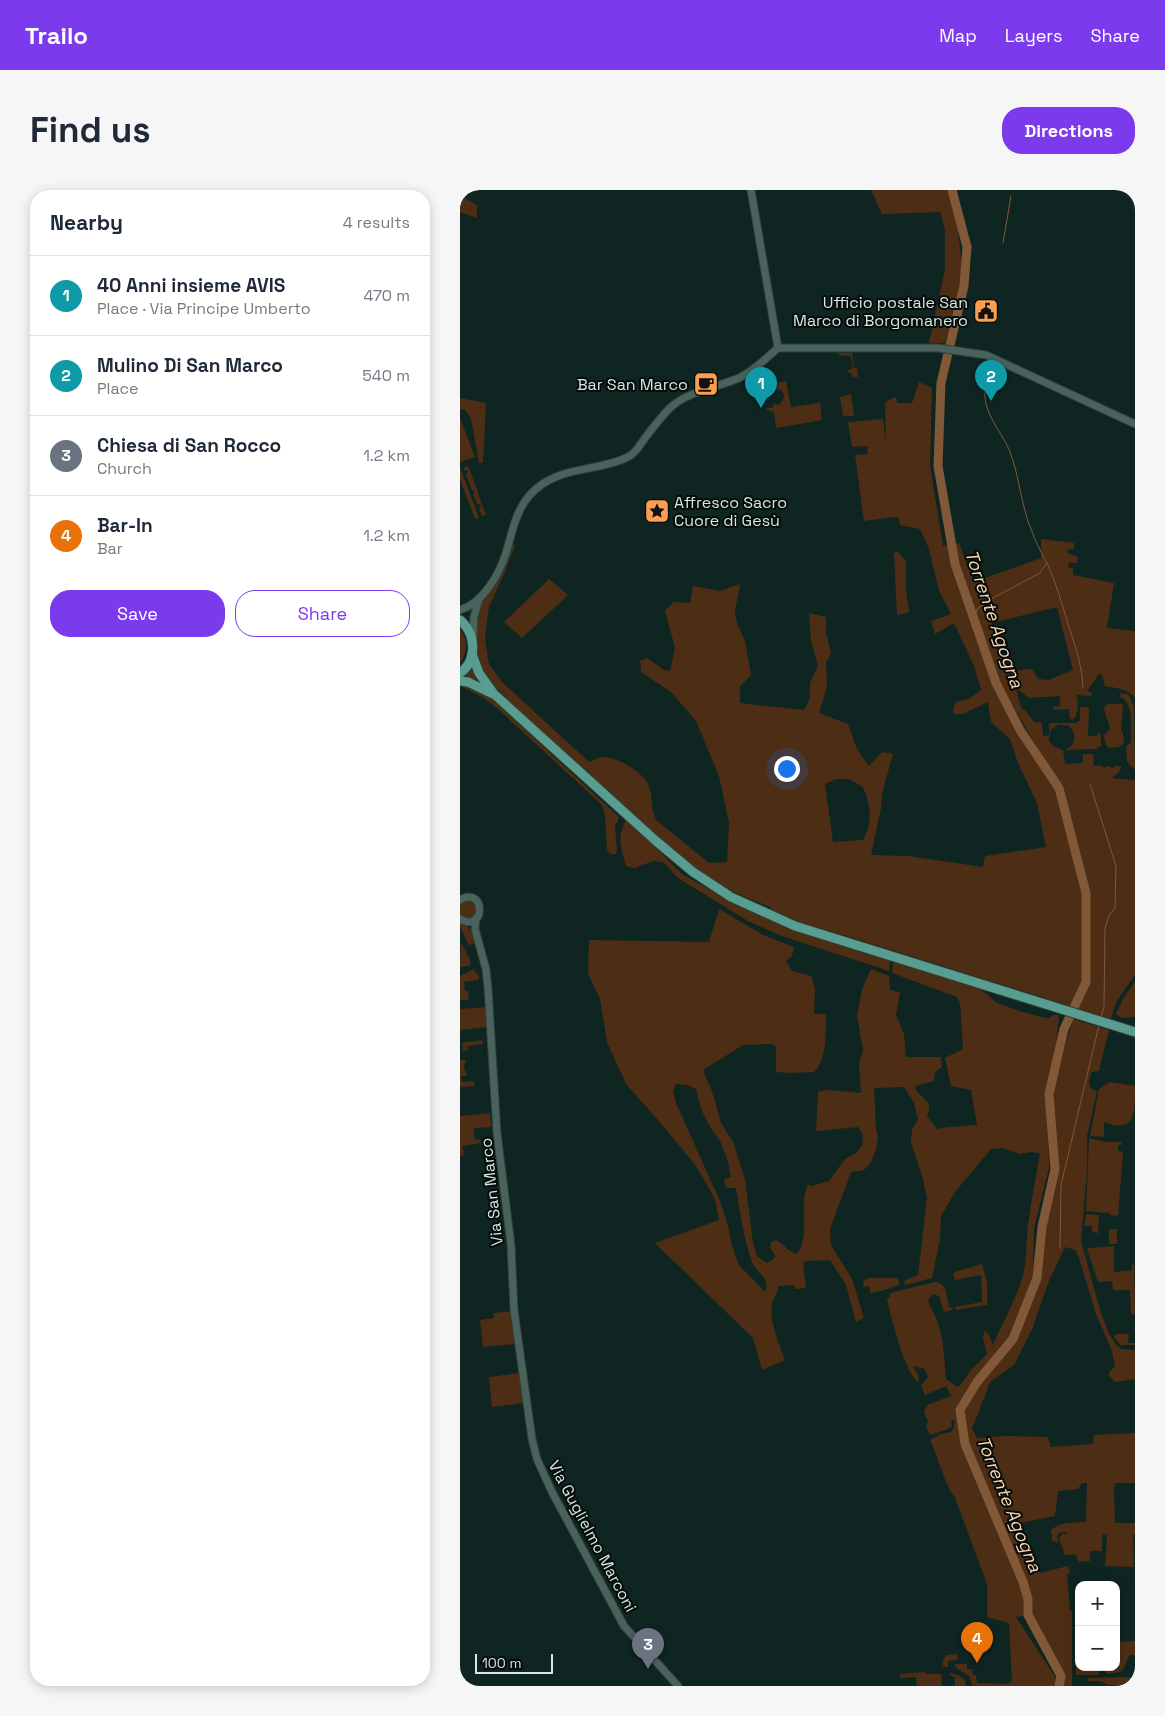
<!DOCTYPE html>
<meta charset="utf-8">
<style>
:root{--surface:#fff;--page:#f6f6f7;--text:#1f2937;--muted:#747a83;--line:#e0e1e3;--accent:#7c3aed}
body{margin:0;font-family:"Space Grotesk",sans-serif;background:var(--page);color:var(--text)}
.controls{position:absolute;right:15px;bottom:15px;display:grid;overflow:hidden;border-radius:10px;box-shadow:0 2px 12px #0003}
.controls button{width:45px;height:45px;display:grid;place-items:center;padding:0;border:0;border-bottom:1px solid var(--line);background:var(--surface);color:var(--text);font:25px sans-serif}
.scale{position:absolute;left:15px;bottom:12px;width:78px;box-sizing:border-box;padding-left:5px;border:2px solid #d8e6e3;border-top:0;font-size:14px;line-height:18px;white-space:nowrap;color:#d8e6e3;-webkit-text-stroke:4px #040c0a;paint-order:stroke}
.you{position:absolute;left:326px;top:578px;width:18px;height:18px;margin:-12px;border:4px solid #fff;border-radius:50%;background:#1a73e8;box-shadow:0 0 0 8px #1a73e833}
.badge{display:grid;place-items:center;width:32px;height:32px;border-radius:50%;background:var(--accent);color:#fff;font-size:16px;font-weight:700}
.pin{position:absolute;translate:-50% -41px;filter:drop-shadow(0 1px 2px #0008)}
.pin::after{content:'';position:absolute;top:26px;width:18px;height:15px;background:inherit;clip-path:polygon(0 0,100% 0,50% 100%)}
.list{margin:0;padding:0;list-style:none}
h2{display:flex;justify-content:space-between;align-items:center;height:65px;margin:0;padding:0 20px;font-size:21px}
h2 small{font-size:16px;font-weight:400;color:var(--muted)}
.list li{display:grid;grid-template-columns:32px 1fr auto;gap:15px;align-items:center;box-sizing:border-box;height:80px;padding:0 20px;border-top:1px solid var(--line)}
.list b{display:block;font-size:19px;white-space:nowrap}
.list p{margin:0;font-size:16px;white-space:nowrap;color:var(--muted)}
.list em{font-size:16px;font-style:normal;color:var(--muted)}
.actions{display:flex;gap:10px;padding:15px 20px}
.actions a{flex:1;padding:11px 0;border:1px solid var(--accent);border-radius:20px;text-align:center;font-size:18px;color:var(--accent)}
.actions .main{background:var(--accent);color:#fff}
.map{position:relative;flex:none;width:675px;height:1496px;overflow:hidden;border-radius:20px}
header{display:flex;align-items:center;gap:30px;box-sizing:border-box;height:70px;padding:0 25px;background:var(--accent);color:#fff}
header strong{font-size:24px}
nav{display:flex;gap:28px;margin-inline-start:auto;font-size:18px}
.intro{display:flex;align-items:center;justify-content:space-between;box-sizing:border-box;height:120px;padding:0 30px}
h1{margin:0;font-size:35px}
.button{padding:12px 22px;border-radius:20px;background:var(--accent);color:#fff;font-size:18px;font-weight:700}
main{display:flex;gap:30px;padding:0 30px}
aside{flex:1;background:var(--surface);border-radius:20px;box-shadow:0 2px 12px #0003}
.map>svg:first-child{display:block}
</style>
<header>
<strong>Trailo</strong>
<nav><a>Map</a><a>Layers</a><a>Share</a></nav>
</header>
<div class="intro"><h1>Find us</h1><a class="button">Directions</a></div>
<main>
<aside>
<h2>Nearby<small>4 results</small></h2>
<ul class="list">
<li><span class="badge" style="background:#0f9aa8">1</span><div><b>40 Anni insieme AVIS</b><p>Place · Via Principe Umberto</p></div><em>470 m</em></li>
<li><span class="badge" style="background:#0f9aa8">2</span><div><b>Mulino Di San Marco</b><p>Place</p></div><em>540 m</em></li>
<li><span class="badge" style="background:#6b7280">3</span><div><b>Chiesa di San Rocco</b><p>Church</p></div><em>1.2 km</em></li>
<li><span class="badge" style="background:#e8710a">4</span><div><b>Bar-In</b><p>Bar</p></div><em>1.2 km</em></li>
</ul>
<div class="actions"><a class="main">Save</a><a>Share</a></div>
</aside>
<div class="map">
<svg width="675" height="1496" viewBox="0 0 675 1496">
<rect width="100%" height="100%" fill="#0e2521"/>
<g fill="#4d2e14" fill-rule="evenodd">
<path d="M 411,0 L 488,0 L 497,30 L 502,78 L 499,103 L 485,153 L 469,153 L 485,80 L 485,39 L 480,22 L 422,24 Z"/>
<path d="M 0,6 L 17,15 L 17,28 L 0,22 Z"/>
<path d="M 379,163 L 392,163 L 394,178 L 397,178 L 398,187 L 394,187 L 387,181 L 393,178 L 391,166 L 379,165 Z"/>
<path d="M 326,191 L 331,217 L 360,213 L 362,230 L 316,238 L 314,222 L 307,220 L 307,218 L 312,218 L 314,214 L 319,215 C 323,210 327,206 321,200 L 314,199 L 312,194 Z"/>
<path d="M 459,192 L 472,198 L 470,275 L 483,356 L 499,353 L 514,392 L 581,368 L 581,349 L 614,353 L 614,359 L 609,359 L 607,363 L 618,367 L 617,373 L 609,373 L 608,378 L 613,378 L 613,385 L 654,393 L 647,438 L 675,441 L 675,508 C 667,499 657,498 645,496 L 642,485 L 639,484 L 627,501 L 631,502 L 632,506 L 616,505 C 619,512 618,523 614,529 L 610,529 L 609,519 L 593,520 L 593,517 L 600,516 L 600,506 L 569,508 L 556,498 L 561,518 L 565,520 L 574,532 L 582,533 L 583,546 L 589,545 L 589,534 L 592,533 L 616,533 L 620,530 L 620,517 L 629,517 L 628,546 L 637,546 L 638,541 L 641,546 L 641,556 L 636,559 L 604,560 C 616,556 618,545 609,536 L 598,534 L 590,541 L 589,551 L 594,557 L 603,560 L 605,574 L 623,573 L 623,564 L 633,564 L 634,576 L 642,576 L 644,578 L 648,576 L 653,578 L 655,576 L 661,576 L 660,581 L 652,588 L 675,590 L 675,785 L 656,812 L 651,829 L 616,818 L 626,792 L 627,703 L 600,598 L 537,488 L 513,431 L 536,488 L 599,599 L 626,704 L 625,792 L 614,817 L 390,747 L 332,730 L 316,723 L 310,717 L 285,707 L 254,692 L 206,654 L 53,516 L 25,485 L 18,471 L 15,443 L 18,417 L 39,388 L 49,366 L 52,355 L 55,355 L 44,384 L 29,417 L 25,449 L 29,474 L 43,493 L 129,572 C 134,570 139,567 144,567 C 159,568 183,582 189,596 C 193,607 190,619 196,630 L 249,673 L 267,672 L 269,633 L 259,586 L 236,531 L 211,502 L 181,482 L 180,471 L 187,468 L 204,480 L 210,481 L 215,458 L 205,420 L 214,412 L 230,413 L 233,396 L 260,401 L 280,394 L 275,421 L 277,433 L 285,451 L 291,485 L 280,496 L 280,513 L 344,520 L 350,508 L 350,493 L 358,476 L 351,451 L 349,423 L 366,427 L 366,443 L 371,463 L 366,473 L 367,497 L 359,523 L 388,534 L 397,559 L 409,576 L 422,562 L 433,564 L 422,603 L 421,618 L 411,665 L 448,666 L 523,677 L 525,666 L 586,657 L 577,613 L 558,573 L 550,549 L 531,532 L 528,512 L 503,524 L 493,524 L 495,512 L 509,509 L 521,500 L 514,476 L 494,433 L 475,444 L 471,431 L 491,424 L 479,401 L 469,359 L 460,339 L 440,335 L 439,329 L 436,327 L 404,331 L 395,265 L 408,264 L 407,256 L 392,257 L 388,232 L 423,229 L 426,253 L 425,213 L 432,208 L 436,207 L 437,213 L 452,213 ZM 597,417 L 613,480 L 588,490 L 578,489 L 572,479 L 553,481 L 546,476 L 532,433 ZM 376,589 L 389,589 L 403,597 C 411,616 413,631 403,650 L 373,652 L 365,594 Z"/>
<path d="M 391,204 L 394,226 L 383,226 L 380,207 Z"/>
<path d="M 0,208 L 26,213 L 23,272 L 19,273 L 11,228 L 4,219 L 0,220 Z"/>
<path d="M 0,228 L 15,267 L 0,272 Z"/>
<path d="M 5,276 L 9,278 L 26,325 L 22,326 L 19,319 L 21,315 L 17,314 L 13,304 L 15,302 L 12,300 L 6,285 L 8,281 L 4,280 Z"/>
<path d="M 0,279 L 1,280 L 19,328 L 15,329 L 0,289 Z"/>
<path d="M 438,362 L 446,371 L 446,400 L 449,422 L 437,425 L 434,363 Z"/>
<path d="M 89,389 L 108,405 L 62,448 L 44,432 Z"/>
<path d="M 0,439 C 8,449 8,463 0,473 Z"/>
<path d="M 12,473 L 21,493 L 1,485 Z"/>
<path d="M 0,493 L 18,499 L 36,513 L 159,627 L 155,637 L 157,661 L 156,664 L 150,664 L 147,660 L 145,626 L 142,615 L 37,518 L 22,507 L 0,496 Z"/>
<path d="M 661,503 L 669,505 L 674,517 L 675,580 L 667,572 L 666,557 L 671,552 C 670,539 675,513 660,507 Z"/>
<path d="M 648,514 L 662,514 L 663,517 L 661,539 L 663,543 L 664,552 L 659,557 L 649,558 L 645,553 L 644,545 L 650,539 C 649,531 645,526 644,518 Z"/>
<path d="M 167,629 L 222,684 L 283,718 L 337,742 L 430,771 L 429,781 L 322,746 L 288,731 L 218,688 L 203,672 L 193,671 L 175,678 L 166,676 C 161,659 156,645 167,629 Z"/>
<circle cx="8" cy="720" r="9"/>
<path d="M 259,719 L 303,745 L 334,757 L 332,766 L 326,771 L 332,781 L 351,786 L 355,798 L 354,824 L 366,824 C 366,839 367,872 354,882 L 330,883 L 316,882 L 316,857 L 312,854 L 283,855 L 243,880 L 253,904 L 261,933 L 273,952 L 285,989 L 293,1053 L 297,1066 L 307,1073 L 315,1068 L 315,1065 L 310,1058 L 311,1052 L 316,1050 C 324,1054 328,1062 337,1064 C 351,1044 338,1016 348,994 L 351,996 L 369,991 L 385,969 L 395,964 L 402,956 L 403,945 L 398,937 L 356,941 L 358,902 L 366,900 L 401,903 L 399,873 L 403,861 L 397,825 L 402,799 L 411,779 L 429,786 L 430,800 L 440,802 L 436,825 L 444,844 L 446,867 L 481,867 L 482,877 L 475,882 L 474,891 L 455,896 L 456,900 L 469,914 L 469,920 L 467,926 L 477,939 L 488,937 L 517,935 L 511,900 L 491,896 L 485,868 L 503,859 L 500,813 L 497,807 L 432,783 L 433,772 L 519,798 L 537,813 L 562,822 L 582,827 L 590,828 L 592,825 L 599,825 L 596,856 L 585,909 L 588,922 L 589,978 L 574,1038 L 573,1086 L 559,1128 L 550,1148 L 514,1190 L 499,1220 L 504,1254 L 562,1392 L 567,1409 L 567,1425 L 556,1427 L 597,1490 L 596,1496 L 512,1496 L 510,1487 L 495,1477 L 495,1474 L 507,1474 L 507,1479 L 512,1479 L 513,1485 L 516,1485 L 517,1493 L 548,1494 L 552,1491 L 549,1433 L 527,1427 L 527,1394 L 495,1308 C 483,1291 479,1269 470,1250 L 481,1244 L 491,1242 L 494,1238 L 495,1229 L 491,1231 L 492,1236 C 487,1241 477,1242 470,1245 L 466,1237 L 468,1231 L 464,1223 L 467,1215 L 491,1206 L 486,1196 L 465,1205 L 461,1196 L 468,1187 L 464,1178 L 453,1176 L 459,1187 L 458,1192 C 445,1183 430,1125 427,1108 L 430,1107 L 430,1104 L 434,1102 L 475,1092 C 488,1093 486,1107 489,1117 L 492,1118 L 493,1120 L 484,1122 L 479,1106 L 473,1104 L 468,1110 C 471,1119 475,1125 478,1133 C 484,1150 484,1171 486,1189 L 498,1197 L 505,1189 L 510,1181 L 527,1164 L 523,1148 L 524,1141 L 528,1143 L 533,1155 C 543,1131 558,1107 564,1081 C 567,1066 566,1050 568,1035 C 571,1011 576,987 580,963 L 571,962 L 560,964 L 542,958 L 531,959 L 495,1002 L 481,1026 L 480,1049 L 472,1088 L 445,1095 L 444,1091 L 458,1085 L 467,1008 L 462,985 L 451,953 L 452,939 L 458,930 L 454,913 L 444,897 L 414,898 L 416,938 L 418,947 L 416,960 L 411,972 L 404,980 L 391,982 L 370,1039 L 371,1055 L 392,1089 L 404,1128 L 396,1132 L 386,1095 L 370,1070 L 347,1071 L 343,1073 L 346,1098 L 335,1099 L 334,1095 L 318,1096 C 319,1102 313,1108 312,1114 C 309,1132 319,1153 325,1170 L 302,1180 L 293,1148 L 195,1053 L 259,1030 L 255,1009 L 236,976 L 205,938 L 166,894 L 147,852 L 140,809 L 128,784 L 129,750 L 249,752 ZM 216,894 L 228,895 L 236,899 L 241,919 L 250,937 L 260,951 L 267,968 L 271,987 L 264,989 L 266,998 L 276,998 C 280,1023 284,1049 292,1072 C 296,1083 311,1088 305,1102 L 279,1075 L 272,1056 L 268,1035 L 259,1009 L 216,913 L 213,901 Z"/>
<path d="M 0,732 C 10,736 14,743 14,753 L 11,755 L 8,754 L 0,737 Z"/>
<path d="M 1,752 L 11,772 L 9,776 L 0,777 Z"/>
<path d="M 14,779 L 19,787 L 18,790 L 4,792 L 5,801 L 8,801 L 9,810 L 0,810 L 0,786 Z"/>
<path d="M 675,791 L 675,827 L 662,828 L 656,824 L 663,809 Z"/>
<path d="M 27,817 L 28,837 L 0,840 L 0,819 Z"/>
<path d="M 613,829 L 649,840 L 639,881 L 632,882 C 629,888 628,892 631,899 L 637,901 L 627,946 L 627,980 L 621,1051 L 640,1120 L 649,1144 L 657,1156 L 662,1159 L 675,1160 L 675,1189 L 655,1192 L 649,1186 L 650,1181 L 655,1177 L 652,1161 L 636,1124 L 619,1068 L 615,1060 L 605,1057 L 588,1093 L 573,1137 L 554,1175 L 530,1192 L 512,1239 L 517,1248 L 547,1246 L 588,1247 L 591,1257 L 633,1254 L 634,1245 L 675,1243 L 675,1293 L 656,1293 L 654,1297 L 655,1333 L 675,1333 L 675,1344 L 673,1345 L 674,1377 L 645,1376 L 647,1344 L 642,1345 L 642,1361 L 630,1361 L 630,1371 L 619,1372 L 615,1364 L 605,1365 L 599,1349 L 602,1344 L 608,1344 L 605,1342 L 599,1343 L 597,1347 L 598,1353 L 592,1350 L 591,1340 C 601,1331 613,1333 626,1332 L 627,1293 L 622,1293 L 618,1299 L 598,1301 L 595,1326 L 555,1334 L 555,1342 L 567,1355 L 565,1361 L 575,1378 L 580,1383 L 608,1376 L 610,1383 L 607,1385 L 610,1420 L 612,1421 L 612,1496 L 600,1496 L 601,1486 L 569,1424 L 568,1409 L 564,1392 L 506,1253 L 501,1220 L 518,1193 L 554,1149 L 577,1088 L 578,1039 L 595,979 L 593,900 Z"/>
<path d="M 22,850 L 23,854 L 7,856 L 8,860 L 3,861 L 2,853 Z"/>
<path d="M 0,870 L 6,870 L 4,877 L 7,886 L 1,886 L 2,892 L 14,891 L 15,896 L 0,897 Z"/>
<path d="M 650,892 L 675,896 C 675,924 675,944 644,932 L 644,947 L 630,946 L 639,899 Z"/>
<path d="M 30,923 L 31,937 L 14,938 L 14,949 L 20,950 L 21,953 L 2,956 L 4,965 L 0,966 L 0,926 Z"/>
<path d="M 629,948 L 645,952 L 662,952 L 661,955 L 658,955 L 658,961 L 663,962 L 658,1026 L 650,1025 L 650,1023 L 626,1021 Z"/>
<path d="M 626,1024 L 639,1025 L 638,1044 L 636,1042 L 632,1042 L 632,1036 L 624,1036 Z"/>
<rect x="649" y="1039" width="8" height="15"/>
<path d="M 654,1056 L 654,1082 L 672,1080 L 672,1074 L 674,1074 L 675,1124 L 671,1125 L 670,1100 L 653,1100 L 652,1091 L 638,1092 L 627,1059 L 629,1058 Z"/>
<path d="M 522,1074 L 527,1092 L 527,1115 L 496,1120 L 495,1117 L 522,1112 L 521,1085 L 495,1090 L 493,1085 L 495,1082 Z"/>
<path d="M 409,1088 L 437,1088 L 439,1090 L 439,1095 C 429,1098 421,1102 410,1103 L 410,1096 L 404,1097 L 403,1091 Z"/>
<path d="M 52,1121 L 55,1154 L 23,1157 L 20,1130 L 34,1128 L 33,1123 Z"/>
<path d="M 656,1144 L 669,1144 L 668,1153 L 675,1153 L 675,1155 L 660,1155 L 654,1147 Z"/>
<path d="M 59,1183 L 63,1213 L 32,1217 L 29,1187 Z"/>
<path d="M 675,1451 L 675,1465 L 670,1465 C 660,1482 668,1482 646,1484 L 646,1480 L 659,1479 L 658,1470 L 656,1470 L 656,1452 Z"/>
<path d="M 616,1453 L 619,1453 L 619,1477 L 639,1477 L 639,1485 L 616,1485 Z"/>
<path d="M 497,1464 L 497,1470 L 488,1471 L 488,1477 L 482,1477 L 483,1470 L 487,1465 Z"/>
<path d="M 465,1482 L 466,1484 L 481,1484 L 482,1496 L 495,1496 L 495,1487 L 491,1486 L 490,1483 L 498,1485 L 505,1490 L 506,1496 L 457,1496 L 456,1487 L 440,1488 L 440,1484 Z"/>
<path d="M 668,1487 L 675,1487 L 675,1488 L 668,1488 L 669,1490 L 672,1491 L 672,1496 L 648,1495 L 641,1491 L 628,1491 L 627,1488 Z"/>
</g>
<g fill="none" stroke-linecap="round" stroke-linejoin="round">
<g stroke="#815838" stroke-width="1">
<path d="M 543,53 L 551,6"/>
<path d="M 525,200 C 523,225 542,241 550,262 C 559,285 561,315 571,339 C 575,351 581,362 587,373 C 596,393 602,414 608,434 C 615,455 622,475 623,497"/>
<path d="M 514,430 L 517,419 L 531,409 L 580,383 L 586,374"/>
<path d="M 630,594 L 656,676 L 655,718 L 649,726 L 645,738 L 644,817 L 641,827"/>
<path d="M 600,1058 L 601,995 L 639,835"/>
</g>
<path stroke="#815838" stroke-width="9" d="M 492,0 L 507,57 L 504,96 L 481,193 L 478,276 L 495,374 L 536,493 L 560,540 L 599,598 L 626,703 L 626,792 L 604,839 L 589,904 L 595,979 L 582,1037 L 577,1088 L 553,1149 L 517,1192 L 500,1220 L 505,1254 L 563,1392 L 568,1409 L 568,1425 L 601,1486 L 599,1496"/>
<defs>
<g id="minor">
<path d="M 291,0 L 318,158"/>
<path d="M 0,420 C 23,413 39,385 46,363 C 53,340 56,316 76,299 C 104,275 138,282 168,267 C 177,263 182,251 188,244 C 195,235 202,226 210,218 C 226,202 258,197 279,188 C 294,181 305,169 318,158 L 478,158 L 526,165 L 675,234"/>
<path d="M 13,448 L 14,426 L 19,410"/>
<path d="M 0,710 C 26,695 26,744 0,729"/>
<path d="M 16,729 L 15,739 L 26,779 L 28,798 L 37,943 L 51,1055 L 54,1120 L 72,1249 L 77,1269 L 92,1302 L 164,1436 L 218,1496"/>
</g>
<g id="major">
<path d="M 0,430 C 16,444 18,470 0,483"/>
<path d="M 12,464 L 19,483 L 34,504 L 196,651 L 233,682 L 271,707 L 335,736 L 675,842"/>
<path d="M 0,491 L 8,492 L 33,504"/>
</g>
</defs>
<use href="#minor" stroke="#303e3a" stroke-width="9"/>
<use href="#major" stroke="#303e3a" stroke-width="11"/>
<use href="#minor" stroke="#49625c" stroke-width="7"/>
<use href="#major" stroke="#589d8f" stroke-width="9"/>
</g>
<defs>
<symbol id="civic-square" viewBox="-11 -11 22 22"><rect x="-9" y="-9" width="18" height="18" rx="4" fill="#fb9e50" stroke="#040c0a"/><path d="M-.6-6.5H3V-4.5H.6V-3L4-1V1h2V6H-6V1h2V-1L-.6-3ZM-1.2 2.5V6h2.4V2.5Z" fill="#111"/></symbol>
<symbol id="cafe-square" viewBox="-11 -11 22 22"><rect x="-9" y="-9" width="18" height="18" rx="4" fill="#fb9e50" stroke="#040c0a"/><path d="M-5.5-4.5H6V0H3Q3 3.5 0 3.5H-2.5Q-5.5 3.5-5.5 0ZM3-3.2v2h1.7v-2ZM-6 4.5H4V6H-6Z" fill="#111"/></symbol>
<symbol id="sight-square" viewBox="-11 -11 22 22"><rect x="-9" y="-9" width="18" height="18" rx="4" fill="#fb9e50" stroke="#040c0a"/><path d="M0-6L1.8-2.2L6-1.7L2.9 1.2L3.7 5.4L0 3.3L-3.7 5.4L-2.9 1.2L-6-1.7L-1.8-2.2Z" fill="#111"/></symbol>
</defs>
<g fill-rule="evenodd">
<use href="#civic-square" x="512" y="107" width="28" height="28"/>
<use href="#cafe-square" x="232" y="180" width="28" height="28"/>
<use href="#sight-square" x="183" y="307" width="28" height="28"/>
</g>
<g text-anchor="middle" stroke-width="4" stroke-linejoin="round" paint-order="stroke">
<g font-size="16" fill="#d8e6e3" stroke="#040c0a" text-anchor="end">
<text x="508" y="118">Ufficio postale San<tspan x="508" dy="18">Marco di Borgomanero</tspan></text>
<text x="228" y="200">Bar San Marco</text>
<text x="214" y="318" text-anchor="start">Affresco Sacro<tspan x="214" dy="18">Cuore di Gesù</tspan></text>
</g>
<g font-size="16" fill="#d8e6e3" stroke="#040c0a">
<text transform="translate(31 1002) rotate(-96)" y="6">Via San Marco</text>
<text transform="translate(133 1346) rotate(62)" y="6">Via Guglielmo Marconi</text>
</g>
<g font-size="18" font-style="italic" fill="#fcd4b5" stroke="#040c0a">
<text transform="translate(534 429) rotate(71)" y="6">Torrente Agogna</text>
<text transform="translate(549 1314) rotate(68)" y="6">Torrente Agogna</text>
</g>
</g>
</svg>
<div class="controls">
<button>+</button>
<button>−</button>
</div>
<div class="scale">100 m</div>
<div class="you"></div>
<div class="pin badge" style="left:301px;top:218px;background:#0f9aa8">1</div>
<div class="pin badge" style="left:531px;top:211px;background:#0f9aa8">2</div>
<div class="pin badge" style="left:188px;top:1479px;background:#6b7280">3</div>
<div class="pin badge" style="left:517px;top:1473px;background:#e8710a">4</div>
</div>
</main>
